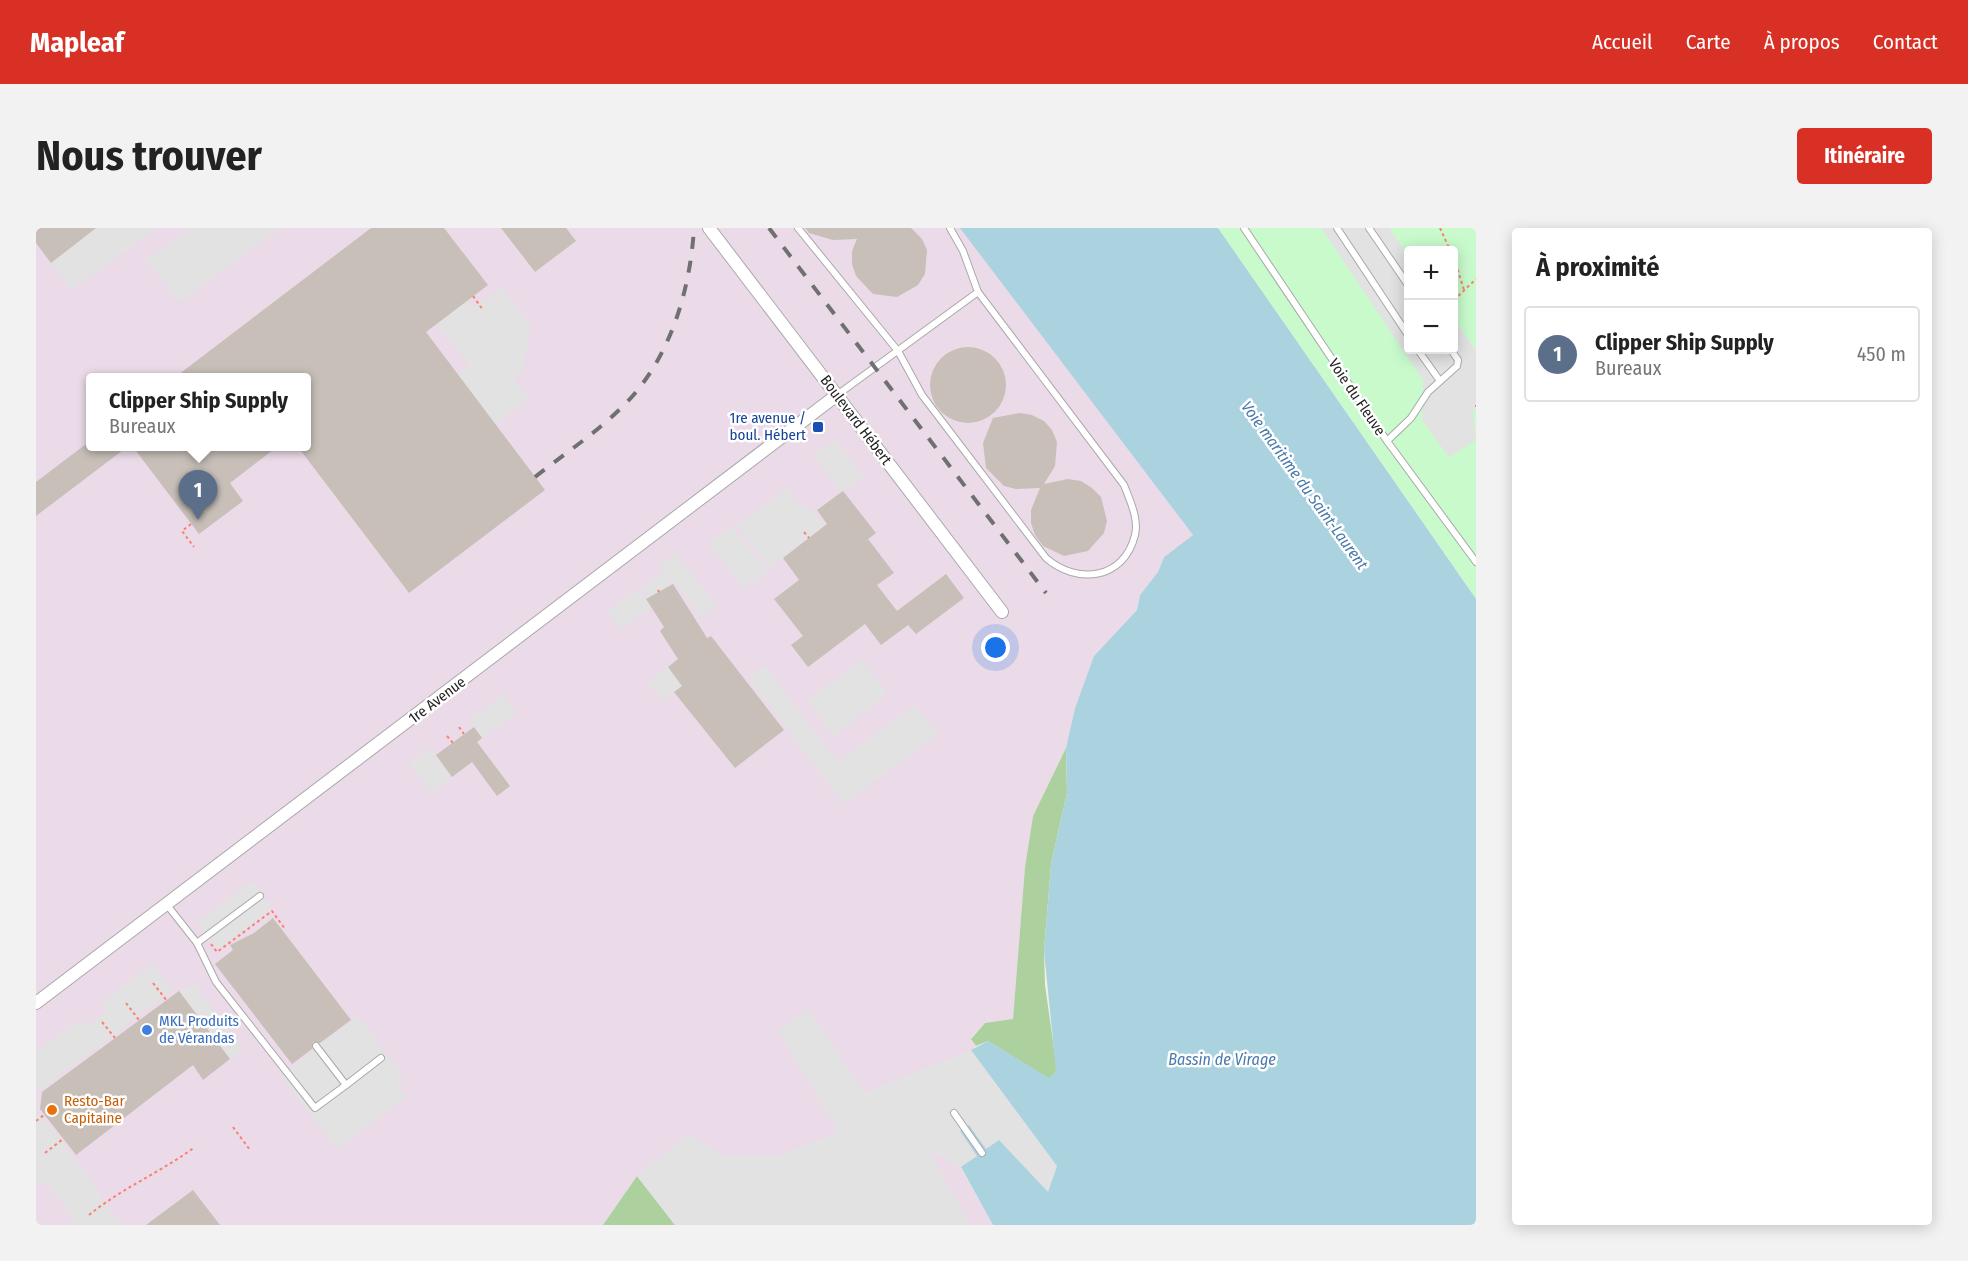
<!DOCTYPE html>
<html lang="fr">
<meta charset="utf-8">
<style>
:root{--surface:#fff;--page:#f2f2f2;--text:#222;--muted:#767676;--line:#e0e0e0;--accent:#d93025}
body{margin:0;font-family:"Fira Sans Condensed",sans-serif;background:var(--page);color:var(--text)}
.controls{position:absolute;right:18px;top:18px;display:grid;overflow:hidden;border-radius:6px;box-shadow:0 3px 15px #0003}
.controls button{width:54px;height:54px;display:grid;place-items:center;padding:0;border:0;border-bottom:2px solid var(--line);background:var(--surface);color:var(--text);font:30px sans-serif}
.you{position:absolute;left:960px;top:420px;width:21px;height:21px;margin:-15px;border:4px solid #fff;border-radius:50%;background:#1a73e8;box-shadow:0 0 0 9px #1a73e833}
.badge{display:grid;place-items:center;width:39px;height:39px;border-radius:50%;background:var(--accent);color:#fff;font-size:20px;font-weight:700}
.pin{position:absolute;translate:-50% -50px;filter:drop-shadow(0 2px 3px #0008)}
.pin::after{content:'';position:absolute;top:32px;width:21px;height:18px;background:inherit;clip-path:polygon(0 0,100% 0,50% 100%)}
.popup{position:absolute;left:50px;top:145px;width:225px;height:78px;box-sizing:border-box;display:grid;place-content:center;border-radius:6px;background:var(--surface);filter:drop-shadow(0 2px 4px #0005);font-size:20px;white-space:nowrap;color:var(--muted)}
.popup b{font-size:22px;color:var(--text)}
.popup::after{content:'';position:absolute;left:50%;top:100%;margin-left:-12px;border:12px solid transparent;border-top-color:var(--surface)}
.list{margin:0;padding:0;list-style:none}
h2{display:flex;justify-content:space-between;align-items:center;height:78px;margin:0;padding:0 24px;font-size:26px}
h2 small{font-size:20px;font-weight:400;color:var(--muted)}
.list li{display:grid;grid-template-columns:39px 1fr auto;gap:18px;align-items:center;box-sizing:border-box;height:96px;margin:0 12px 12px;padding:0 12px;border:2px solid var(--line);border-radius:6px}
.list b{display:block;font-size:22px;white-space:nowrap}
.list p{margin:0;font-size:20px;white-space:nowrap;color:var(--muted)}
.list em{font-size:20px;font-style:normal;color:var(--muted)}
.map{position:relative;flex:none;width:1440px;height:997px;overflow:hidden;border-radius:6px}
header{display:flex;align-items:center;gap:36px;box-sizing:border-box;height:84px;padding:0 30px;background:var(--accent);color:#fff}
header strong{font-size:28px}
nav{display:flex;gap:33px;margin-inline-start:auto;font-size:21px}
.intro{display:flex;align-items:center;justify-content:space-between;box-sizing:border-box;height:144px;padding:0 36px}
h1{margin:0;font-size:42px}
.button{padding:15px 27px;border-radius:6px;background:var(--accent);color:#fff;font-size:21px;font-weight:700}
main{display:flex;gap:36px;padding:0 36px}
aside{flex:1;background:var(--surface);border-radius:6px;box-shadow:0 3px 15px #0003}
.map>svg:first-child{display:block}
</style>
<header>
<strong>Mapleaf</strong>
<nav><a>Accueil</a><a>Carte</a><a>À propos</a><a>Contact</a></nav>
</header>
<div class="intro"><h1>Nous trouver</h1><a class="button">Itinéraire</a></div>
<main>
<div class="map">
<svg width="1440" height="997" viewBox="0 0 1440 997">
<rect width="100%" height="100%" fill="#f2efe9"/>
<path fill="#ebdbe8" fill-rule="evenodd" d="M 0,0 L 926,0 L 1157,307 L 1128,329 L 1122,344 L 1104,367 L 1101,382 L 1058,428 L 1039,480 L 1030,520 L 997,588 L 989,639 L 977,792 L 949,795 L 935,810 L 940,818 L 935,823 L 1021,938 L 963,912 L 925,940 L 957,997 L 639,997 L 601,948 L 567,997 L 0,997 ZM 54,150 L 270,150 L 270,218 L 54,218 Z"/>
<g fill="#add19e">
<path d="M 1030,520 L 1031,565 L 1015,636 L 1008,723 L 1009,757 L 1020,835 L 1020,843 L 1013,851 L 952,813 L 940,818 L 935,811 L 949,795 L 977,791 L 989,639 L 997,588 Z"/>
<path d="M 601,948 L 639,997 L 567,997 Z"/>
</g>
<path fill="#c8facc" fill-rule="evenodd" d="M 1182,0 L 1440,0 L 1440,371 ZM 1372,22 L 1418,22 L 1418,122 L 1372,122 Z"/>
<g fill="#e2e2e2">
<path d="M 60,0 L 121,0 L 36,62 L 15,35 Z"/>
<path d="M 164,0 L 244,0 L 144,74 L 110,32 L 147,5 Z"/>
<path d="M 1285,0 L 1353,0 L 1372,27 L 1372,122 L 1418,122 L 1418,91 L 1440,122 L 1440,177 L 1437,185 L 1440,212 L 1413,229 L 1386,192 L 1387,152 Z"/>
<path d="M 466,59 L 495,97 L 486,144 L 478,150 L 493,170 L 459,196 L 421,146 L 433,137 L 401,95 L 431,72 L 437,80 Z"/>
<path d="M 799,211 L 828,249 L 805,265 L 777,228 Z"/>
<path d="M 751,261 L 766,280 L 771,276 L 788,298 L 734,340 L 700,297 Z"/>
<path d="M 696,298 L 732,343 L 708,361 L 672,315 Z"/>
<path d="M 639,325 L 681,377 L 665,389 L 633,347 L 637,356 L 610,371 L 616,380 L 584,401 L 572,386 L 574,381 L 603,360 L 607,368 L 609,367 L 605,359 L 629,343 L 624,336 Z"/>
<path d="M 826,432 L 851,465 L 798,509 L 771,472 Z"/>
<path d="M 729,438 L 802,534 L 879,477 L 902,506 L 808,576 L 712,450 Z"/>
<path d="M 632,439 L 646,458 L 626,473 L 611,455 Z"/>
<path d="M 467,466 L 481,485 L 446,510 L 433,492 Z"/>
<path d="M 394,520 L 416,549 L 395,564 L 373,536 Z"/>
<path d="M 216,653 L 237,680 L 182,722 L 161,694 Z"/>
<path d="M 116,736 L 136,762 L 5,862 L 0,856 L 0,824 L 43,792 L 49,799 L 59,791 L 70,783 L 65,775 Z"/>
<path d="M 159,757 L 207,822 L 194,831 L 143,763 Z"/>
<path d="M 772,781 L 828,865 L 935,822 L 1021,938 L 1012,965 L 963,912 L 925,939 L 894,923 L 934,997 L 639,997 L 601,948 L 652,906 L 689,928 L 745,927 L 802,904 L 742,803 Z"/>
<path d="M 322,788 L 368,849 L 360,856 L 370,869 L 301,921 L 244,848 Z"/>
<path d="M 4,885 L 64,964 L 63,966 L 84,997 L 40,997 L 16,960 L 10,955 L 0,956 L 0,888 Z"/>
</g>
<path fill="#aad3df" d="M 924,0 L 1182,0 L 1440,371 L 1440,997 L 957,997 L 925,939 L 941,928 L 924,903 L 933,897 L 950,921 L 963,912 L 1012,964 L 1021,938 L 935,822 L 952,813 L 1013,850 L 1020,843 L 1008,723 L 1015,636 L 1031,565 L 1030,520 L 1039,480 L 1058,428 L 1101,382 L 1104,367 L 1122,344 L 1128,329 L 1157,307 Z"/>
<g fill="#c7bfb8">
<path d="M 0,0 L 60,0 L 15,35 L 0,15 Z"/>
<path d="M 335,0 L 408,0 L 452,57 L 390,104 L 509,262 L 373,365 L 262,219 L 270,219 L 270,150 L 138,150 Z"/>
<path d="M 465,0 L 530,0 L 540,13 L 499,44 Z"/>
<path d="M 769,0 L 875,0 L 886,11 L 891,22 L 889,46 L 882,57 L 861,69 L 837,66 L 820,48 L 816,36 L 816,23 L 821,11 L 797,12 L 773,5 Z"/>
<circle cx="932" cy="157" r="38"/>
<path d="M 984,185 L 996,187 L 1008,193 L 1016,202 L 1021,214 L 1019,238 L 1008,256 L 1032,251 L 1045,253 L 1056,260 L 1065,269 L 1071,293 L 1068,305 L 1052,323 L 1028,328 L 1007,318 L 999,307 L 995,295 L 995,282 L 1004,260 L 980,261 L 968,258 L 950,240 L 947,215 L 957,190 Z"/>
<path d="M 54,213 L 54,219 L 91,219 L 0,288 L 0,254 Z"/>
<path d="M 97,219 L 241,219 L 194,255 L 207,273 L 163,306 Z"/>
<path d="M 807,263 L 840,305 L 832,311 L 858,345 L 841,357 L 861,383 L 910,346 L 928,370 L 880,406 L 872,397 L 845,417 L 829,396 L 772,439 L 755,417 L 767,408 L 738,371 L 763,352 L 747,330 L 791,296 L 781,282 Z"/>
<path d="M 637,356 L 671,410 L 675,408 L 748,502 L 699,540 L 638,464 L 646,458 L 632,439 L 642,431 L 624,403 L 628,399 L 610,371 Z"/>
<path d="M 438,499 L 446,510 L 441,514 L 474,558 L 461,568 L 436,534 L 416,549 L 400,527 Z"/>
<path d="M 237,690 L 315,792 L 284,815 L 277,814 L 276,821 L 256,836 L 179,736 L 197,722 L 194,717 L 218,705 Z"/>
<path d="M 143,763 L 194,831 L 167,852 L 157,837 L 40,927 L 4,881 L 6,864 Z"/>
<path d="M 157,962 L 184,997 L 110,997 Z"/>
</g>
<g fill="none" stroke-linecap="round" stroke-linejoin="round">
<defs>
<g id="lane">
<path d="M 762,0 L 862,123 L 886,167 L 1010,330 C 1041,357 1088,352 1099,307 C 1103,291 1094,273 1088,257 L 942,64 L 927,23 L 914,0"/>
<path d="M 1208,0 L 1351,213 L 1440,334"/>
<path d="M 1301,0 L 1372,107"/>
<path d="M 1333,0 L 1372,57"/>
<path d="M 1382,122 L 1404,153"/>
<path d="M 801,167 L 942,64"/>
<path d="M 1351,213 L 1375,190 L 1392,164 L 1421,138 L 1422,132 L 1415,122"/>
<path d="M 131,677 L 161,715 L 224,668"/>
<path d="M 161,715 L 180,754 L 279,880 L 310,857 L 280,818"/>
<path d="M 310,857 L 345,830"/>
<path d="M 918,885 L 946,925"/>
</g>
<g id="street">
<path d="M 673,0 L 966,384"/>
<path d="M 0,775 L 801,167"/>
</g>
</defs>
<use href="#lane" stroke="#a9a9a9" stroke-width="8"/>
<use href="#street" stroke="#a9a9a9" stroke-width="14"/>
<g stroke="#fa8072" stroke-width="2" stroke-dasharray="3 3" stroke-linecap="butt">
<path d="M 1404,0 L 1414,22"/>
<path d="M 1418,30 L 1428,62"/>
<path d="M 437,68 L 447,82"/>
<path d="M 1418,72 L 1440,51"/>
<path d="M 1439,178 L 1440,178"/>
<path d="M 155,296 L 146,303 L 158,319"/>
<path d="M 768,304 L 773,310"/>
<path d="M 622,362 L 623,364"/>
<path d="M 423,499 L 428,506"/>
<path d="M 411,508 L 417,515"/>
<path d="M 175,716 L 181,724 L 236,683 L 249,701"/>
<path d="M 117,755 L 131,773"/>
<path d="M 90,775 L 103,792"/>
<path d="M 66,794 L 79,810"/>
<path d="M 0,893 L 8,887"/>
<path d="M 197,899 L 214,922"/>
<path d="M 9,925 L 27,911"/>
<path d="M 53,987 C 86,960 125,944 159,919"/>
</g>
<use href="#lane" stroke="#fff" stroke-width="6"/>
<use href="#street" stroke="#fff" stroke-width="12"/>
<g stroke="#707070" stroke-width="4" stroke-dasharray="12 12" stroke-linecap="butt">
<path d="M 733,0 L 1010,365"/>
<path d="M 499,249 C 527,227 557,207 582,183 C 632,137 654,66 658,0"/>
</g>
</g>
<rect fill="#1a4fb4" stroke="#fff" stroke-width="2" x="776" y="193" width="12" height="12" rx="3"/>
<circle fill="#3f7fe0" stroke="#fff" stroke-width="2" cx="111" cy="802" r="6"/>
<circle fill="#e8710a" stroke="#fff" stroke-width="2" cx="16" cy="882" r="6"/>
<g text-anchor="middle" stroke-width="5" stroke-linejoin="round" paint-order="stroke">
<g font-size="15" fill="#222" stroke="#fff">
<text transform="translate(1321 169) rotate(56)" y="5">Voie du Fleuve</text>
<text transform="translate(820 192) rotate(53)" y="5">Boulevard Hébert</text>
<text transform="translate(401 472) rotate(-37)" y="5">1re Avenue</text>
</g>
<g font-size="15" fill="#164399" stroke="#fff" text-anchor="end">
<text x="770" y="195">1re avenue /<tspan x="770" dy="17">boul. Hébert</tspan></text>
</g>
<g font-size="15" fill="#366cbe" stroke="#fff" text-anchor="start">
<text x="123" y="798">MKL Produits<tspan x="123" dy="17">de Vérandas</tspan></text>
</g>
<g font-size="15" fill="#c56008" stroke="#fff" text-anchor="start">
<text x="28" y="878">Resto-Bar<tspan x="28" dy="17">Capitaine</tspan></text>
</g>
<g font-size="16" font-style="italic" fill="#4a7aab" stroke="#fff">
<text transform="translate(1269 257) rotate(54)" y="6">Voie maritime du Saint-Laurent</text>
<text x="1186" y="837">Bassin de Virage</text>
</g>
</g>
</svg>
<div class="controls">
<button>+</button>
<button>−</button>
</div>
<div class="you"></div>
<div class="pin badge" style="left:162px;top:292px;background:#5c6f8a">1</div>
<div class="popup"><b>Clipper Ship Supply</b>Bureaux</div>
</div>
<aside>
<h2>À proximité<small></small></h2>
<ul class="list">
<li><span class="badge" style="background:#5c6f8a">1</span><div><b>Clipper Ship Supply</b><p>Bureaux</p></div><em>450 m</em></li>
</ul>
</aside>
</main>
